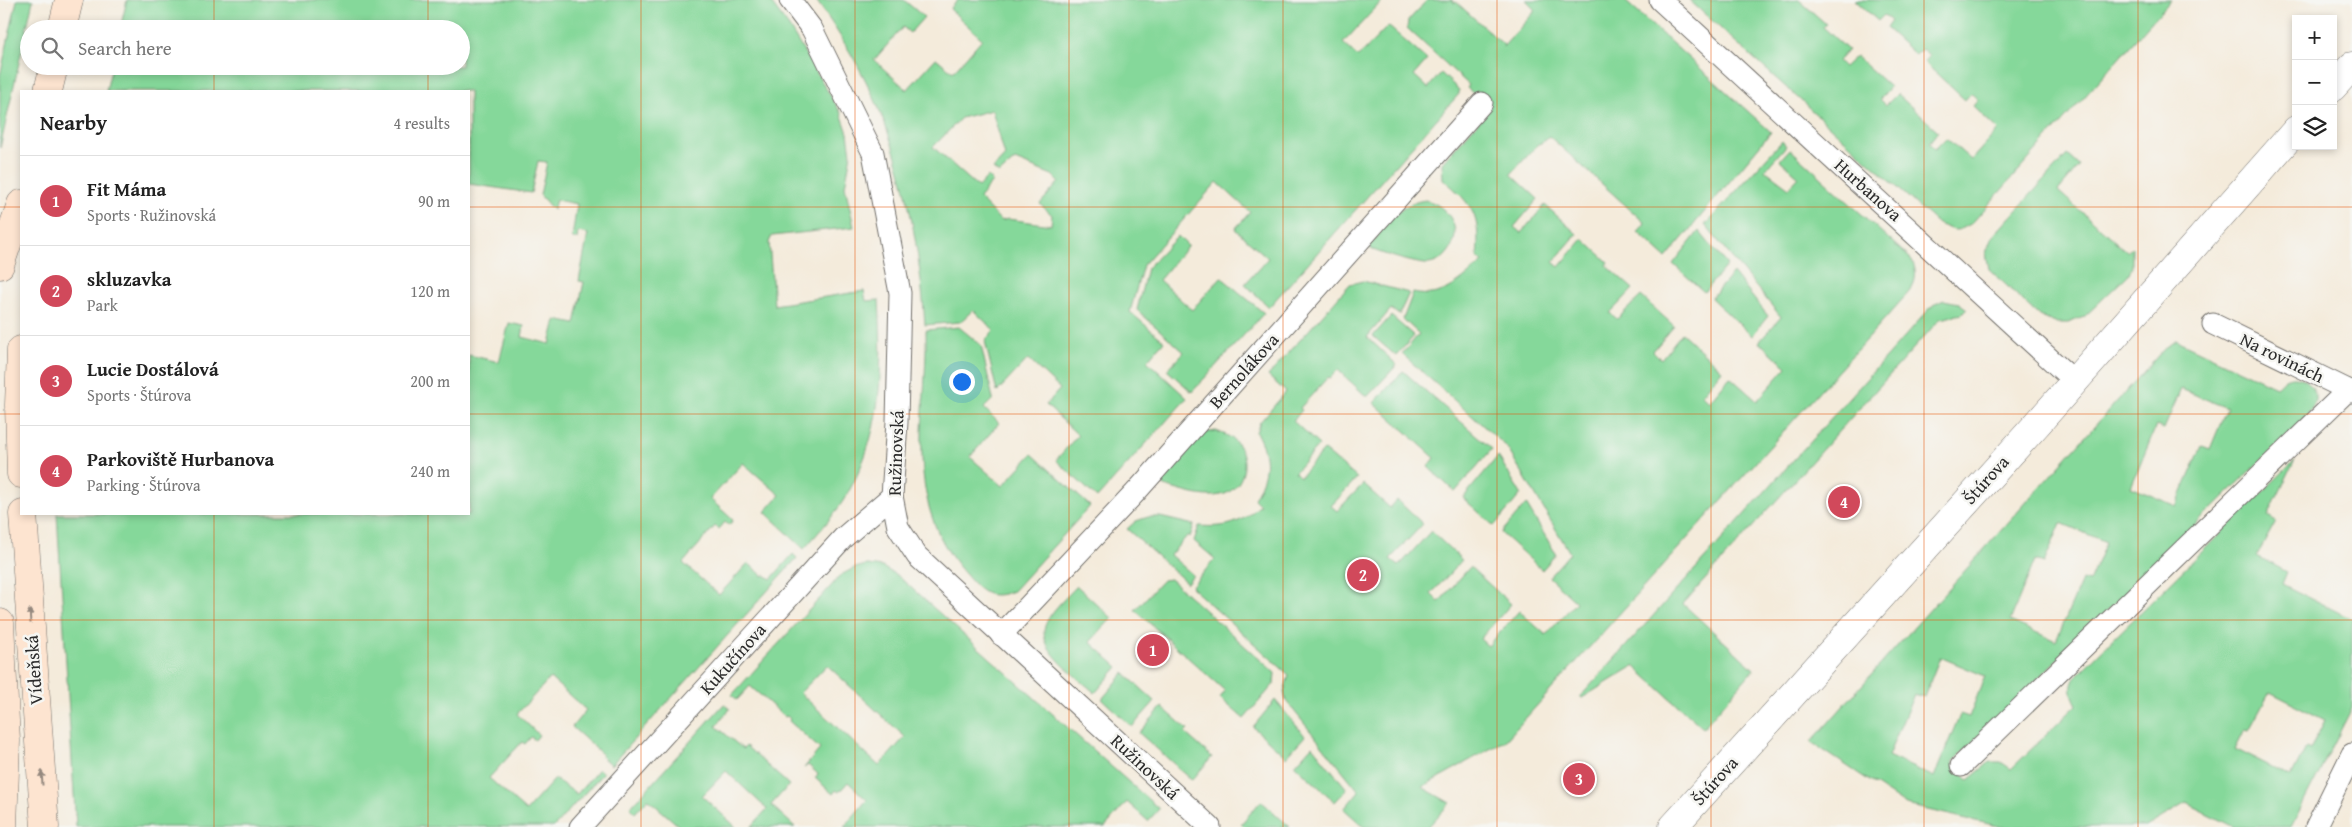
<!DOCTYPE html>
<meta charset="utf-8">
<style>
:root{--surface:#fff;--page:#f6f6f6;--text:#222;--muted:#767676;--line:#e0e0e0;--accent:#d1495b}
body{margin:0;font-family:"Gentium Book Plus",serif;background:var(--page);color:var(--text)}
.controls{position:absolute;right:15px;top:15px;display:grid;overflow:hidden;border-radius:0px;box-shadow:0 2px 8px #0003}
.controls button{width:45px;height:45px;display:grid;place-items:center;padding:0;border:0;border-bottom:1px solid var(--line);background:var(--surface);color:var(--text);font:25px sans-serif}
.you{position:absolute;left:961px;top:381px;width:18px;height:18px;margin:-12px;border:4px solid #fff;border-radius:50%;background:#1a73e8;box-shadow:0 0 0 8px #1a73e833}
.badge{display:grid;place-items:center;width:32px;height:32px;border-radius:50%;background:var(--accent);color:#fff;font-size:16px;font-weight:700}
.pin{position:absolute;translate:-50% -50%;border:2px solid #fff;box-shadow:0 1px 5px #0006}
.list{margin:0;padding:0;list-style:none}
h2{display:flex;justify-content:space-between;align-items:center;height:65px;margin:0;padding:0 20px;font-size:21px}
h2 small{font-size:16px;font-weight:400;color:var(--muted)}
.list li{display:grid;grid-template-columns:32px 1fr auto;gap:15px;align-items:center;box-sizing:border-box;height:90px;padding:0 20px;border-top:1px solid var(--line)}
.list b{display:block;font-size:19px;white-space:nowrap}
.list p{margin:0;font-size:16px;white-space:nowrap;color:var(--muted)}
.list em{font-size:16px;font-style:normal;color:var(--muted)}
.icon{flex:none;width:28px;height:28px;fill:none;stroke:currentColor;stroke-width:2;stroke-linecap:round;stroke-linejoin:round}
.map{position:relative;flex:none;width:2352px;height:827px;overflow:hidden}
.search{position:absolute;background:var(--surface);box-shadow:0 2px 8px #0003;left:20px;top:20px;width:450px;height:55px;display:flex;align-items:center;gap:12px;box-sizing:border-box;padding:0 18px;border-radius:28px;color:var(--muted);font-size:19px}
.panel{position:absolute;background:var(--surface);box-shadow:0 2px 8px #0003;left:20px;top:90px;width:450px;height:425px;border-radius:0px}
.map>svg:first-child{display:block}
</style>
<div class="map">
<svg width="2352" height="827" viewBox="0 0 2352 827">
<rect width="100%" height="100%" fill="#f6f6f2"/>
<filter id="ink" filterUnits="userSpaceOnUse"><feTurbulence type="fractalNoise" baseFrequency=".02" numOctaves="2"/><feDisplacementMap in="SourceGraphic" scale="10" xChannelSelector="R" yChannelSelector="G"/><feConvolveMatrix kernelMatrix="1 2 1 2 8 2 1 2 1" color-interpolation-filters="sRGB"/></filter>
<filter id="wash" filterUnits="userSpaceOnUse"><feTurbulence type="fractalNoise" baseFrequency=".0096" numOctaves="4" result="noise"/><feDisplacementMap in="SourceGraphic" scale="20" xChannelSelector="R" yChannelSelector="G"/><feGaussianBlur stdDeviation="1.12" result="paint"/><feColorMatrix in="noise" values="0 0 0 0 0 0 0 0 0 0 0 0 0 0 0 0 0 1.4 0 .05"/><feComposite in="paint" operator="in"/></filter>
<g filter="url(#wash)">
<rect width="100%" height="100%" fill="#f4ebdb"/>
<g fill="#85d89a" stroke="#588262" fill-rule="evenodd">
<path d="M 17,0 L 33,0 L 0,148 L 0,76 Z"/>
<path d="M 127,0 L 769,0 L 789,27 L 841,113 L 848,133 L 851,154 L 845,186 L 854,227 L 772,236 L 769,242 L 774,305 L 864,291 L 866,301 L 879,300 C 883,372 883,438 843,501 C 832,518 817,534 804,549 L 765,512 L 780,495 L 743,463 L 710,499 L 733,520 L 729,525 L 725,522 L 719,529 L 715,526 L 683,563 L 719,595 L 748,563 L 763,576 L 765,575 L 771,579 L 793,554 L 797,558 L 611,765 L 601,756 L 602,754 L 572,727 L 586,710 L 550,678 L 517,714 L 539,735 L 535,740 L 531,737 L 525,744 L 522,742 L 489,778 L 526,811 L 555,779 L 577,794 L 599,769 L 603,773 L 554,827 L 76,827 L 57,514 L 469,514 L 469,355 L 499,362 L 509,323 L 524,326 L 522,337 L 550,344 L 556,320 L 575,324 L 584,282 L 579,281 L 588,234 L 578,232 L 577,239 L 572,238 L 577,204 L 556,200 L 553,210 L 540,195 L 547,162 L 538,161 L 531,193 L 469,184 L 469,91 L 106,91 L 112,66 L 461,66 L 461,29 L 120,29 Z"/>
<path d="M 816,0 L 904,0 L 924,17 L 910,33 L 903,27 L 874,60 L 907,90 L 936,58 L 953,72 L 982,39 L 950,9 L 958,0 L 1383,0 L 1343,43 L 1358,57 L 1388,26 L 1427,60 L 1414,75 L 1428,88 L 1441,73 L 1459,90 L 1459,94 L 1269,307 L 1245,284 L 1268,258 L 1235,229 L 1250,212 L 1217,182 L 1143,265 L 1130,312 L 1164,341 L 1147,361 L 1187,398 L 1097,498 L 1056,460 L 1078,435 L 1046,405 L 1060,389 L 1028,359 L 997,392 L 985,341 L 994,330 L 973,310 L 960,322 L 925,325 C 920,252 907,177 879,109 C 863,71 840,34 816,0 ZM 992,110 L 1005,156 L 993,169 L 999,174 L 1015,160 L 1052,175 L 1059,182 L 1040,204 L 1052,215 L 1051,225 L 1008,219 L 1001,221 L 979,198 L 992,182 L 988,176 L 978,187 L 933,147 L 961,118 Z"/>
<path d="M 1427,0 L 1453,0 L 1454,3 L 1456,2 L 1504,45 L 1503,47 L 1536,10 L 1526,0 L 1624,0 L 1771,132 L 1666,258 L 1638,232 L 1645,223 L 1549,136 L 1540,144 L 1539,143 L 1511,174 L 1538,199 L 1514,227 L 1521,233 L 1545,205 L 1577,234 L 1553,262 L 1559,267 L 1583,239 L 1608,262 L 1606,265 L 1633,289 L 1610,313 L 1617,319 L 1641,296 L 1674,326 L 1653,351 L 1661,359 L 1682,333 L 1722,370 L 1702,395 L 1709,402 L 1730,377 L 1757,401 L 1787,367 L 1759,342 L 1781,317 L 1705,225 L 1782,141 L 1786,146 L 1765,170 L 1789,188 L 1799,177 L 1780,160 L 1790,149 L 1912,260 C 1917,272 1917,281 1909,292 L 1506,740 L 1422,787 L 1450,803 L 1428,827 L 1364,827 L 1344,809 L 1359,791 L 1286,701 L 1284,692 L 1289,675 L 1191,587 L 1215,559 L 1194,541 L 1199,526 C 1226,528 1241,524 1260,505 L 1254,499 C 1268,473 1270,458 1256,432 L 1260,422 L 1286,392 L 1268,376 L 1350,284 L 1363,281 L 1409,293 L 1399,315 L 1391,309 L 1367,337 L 1397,365 L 1367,397 L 1338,370 L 1330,378 L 1328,377 L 1300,408 L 1302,410 L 1293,421 L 1319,445 L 1295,472 L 1300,477 L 1324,450 L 1357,478 L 1331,506 L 1337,511 L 1363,484 L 1390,508 L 1397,500 L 1423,524 L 1390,559 L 1399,566 L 1431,531 L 1462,560 L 1431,594 L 1439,602 L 1470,567 L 1511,604 L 1480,639 L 1488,646 L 1519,611 L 1546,635 L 1576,602 L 1549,577 L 1570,553 L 1506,446 L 1402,354 L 1419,334 L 1403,319 L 1413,293 C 1443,300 1462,280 1483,262 L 1477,257 C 1481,216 1473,205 1443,179 L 1442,163 L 1491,108 L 1467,88 L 1469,85 L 1407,28 L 1408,21 Z"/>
<path d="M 1689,0 L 1799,0 L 1826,24 L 1823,27 L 1848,50 L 1838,61 L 1844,67 L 1856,56 L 1890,87 L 1880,99 L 1886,105 L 1897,94 L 1938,131 L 1929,143 L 1935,149 L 1946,138 L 1971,160 L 1998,130 L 1973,106 L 1978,100 L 1971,93 L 1965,100 L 1924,62 L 1929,55 L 1922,49 L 1916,55 L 1886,28 L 1891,21 L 1884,15 L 1878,21 L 1855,0 L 2171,0 L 1972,223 C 1956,233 1955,231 1938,224 Z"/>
<path d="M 2067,155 L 2079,166 L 2058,191 L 2127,252 L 2132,247 L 2132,267 L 2128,275 L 2084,317 L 2068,323 L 2055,323 L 2039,316 L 1989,269 L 1986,253 L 1992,237 Z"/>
<path d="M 1426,200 C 1451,207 1466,234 1445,256 C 1441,260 1434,264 1428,264 C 1419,265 1379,253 1371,249 L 1370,245 C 1387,225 1398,203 1426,200 Z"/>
<path d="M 1699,231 L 1727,265 L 1704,292 L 1673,264 Z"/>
<path d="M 1178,236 L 1188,246 L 1159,280 L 1192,310 L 1221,277 L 1264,313 L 1192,392 L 1167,370 L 1184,352 L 1137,310 L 1147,268 Z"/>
<path d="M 1733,273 L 1768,316 L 1752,336 L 1711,298 Z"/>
<path d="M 1944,300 L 1959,303 L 1967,309 L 1962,314 L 1940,319 L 1683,604 L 1754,669 L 1703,728 L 1634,666 L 1582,698 L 1580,697 L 1933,305 Z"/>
<path d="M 1391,316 L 1414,336 L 1396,356 L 1373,336 Z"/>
<path d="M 959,327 L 981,345 L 993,399 L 984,408 L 999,423 L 970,457 L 1003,486 L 1032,454 L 1090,506 L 1013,591 C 989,600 982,593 967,576 C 900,501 928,420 926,330 Z"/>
<path d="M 2176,340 L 2276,387 C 2279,385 2282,381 2285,379 C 2300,372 2317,384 2315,400 C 2314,406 2309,412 2306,417 L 1952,762 L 1968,780 L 1990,762 L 2001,762 L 2011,769 L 2077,705 C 2071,693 2069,687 2076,676 L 2295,460 L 2268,516 L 2276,521 L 2257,556 L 2287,572 L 2282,584 L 2352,619 L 2352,708 L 2291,827 L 2234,827 L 2186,803 L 2146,827 L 2002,827 L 1906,805 L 1811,742 L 2164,349 ZM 2181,389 L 2227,408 L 2210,449 L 2202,446 L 2176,506 L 2131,487 L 2156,426 L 2164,429 ZM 2061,523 L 2106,542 L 2089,582 L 2082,580 L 2056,641 L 2010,621 L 2035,560 L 2044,563 ZM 1940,657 L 1985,676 L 1969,717 L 1960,714 L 1934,777 L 1888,756 L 1914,694 L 1924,697 ZM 2270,692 L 2325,720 L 2310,750 L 2306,748 L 2291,777 L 2235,749 L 2245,729 L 2249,730 Z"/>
<path d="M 1403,371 L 1492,449 L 1455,492 L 1428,467 L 1435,458 L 1374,403 Z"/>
<path d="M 1216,431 C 1224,434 1233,437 1238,445 C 1251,462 1242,491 1221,495 C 1202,499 1183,491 1164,486 L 1162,483 L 1163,476 L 1202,433 Z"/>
<path d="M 1498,456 L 1521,494 L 1494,526 L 1463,498 Z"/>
<path d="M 1526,504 L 1556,554 L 1542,570 L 1501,533 Z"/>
<path d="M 1148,517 L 1160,517 L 1194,525 L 1190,537 L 1188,535 L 1170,555 L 1193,575 L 1187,583 L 1127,529 L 1136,521 Z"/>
<path d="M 868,565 L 882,567 L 898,576 L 1159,809 L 1148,821 L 1127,802 L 1105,827 L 844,827 L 867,800 L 848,782 L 839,792 L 836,790 L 833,794 L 815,778 L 818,774 L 808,765 L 804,768 L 820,749 L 789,721 L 790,719 L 787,716 L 785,717 L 750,686 L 737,700 L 732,695 L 841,575 L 854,568 ZM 827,665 L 905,737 L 879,766 L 800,693 Z"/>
<path d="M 1170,579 L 1275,673 L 1274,684 L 1244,719 L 1220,698 L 1225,691 L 1135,610 L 1163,580 Z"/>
<path d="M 1077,586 L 1112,618 L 1090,642 L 1118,667 L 1095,693 C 1079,678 1037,650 1045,626 C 1050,611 1067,597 1077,586 Z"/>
<path d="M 1124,673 L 1155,701 L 1132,727 L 1102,699 Z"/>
<path d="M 1275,700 L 1305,736 L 1286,757 L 1253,727 Z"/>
<path d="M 724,704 L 730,709 L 716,726 L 743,749 L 746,746 L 789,785 L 771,805 L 795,827 L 751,827 L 767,809 L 726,771 L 702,796 L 736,827 L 680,827 L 648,799 L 635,813 L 630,808 Z"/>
<path d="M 1162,707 L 1188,730 L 1185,733 L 1212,757 L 1192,780 L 1139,733 Z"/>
<path d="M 1312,746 L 1347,789 L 1335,802 L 1295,765 Z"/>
<path d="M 1261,801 L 1290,827 L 1245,827 L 1241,824 Z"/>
</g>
</g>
<g filter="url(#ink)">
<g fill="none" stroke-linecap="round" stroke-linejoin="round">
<defs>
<g id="minor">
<path d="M 790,0 L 812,29 L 873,153 L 900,293 L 897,422 L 892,496 L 898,527 L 917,556 L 1210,827"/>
<path d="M 1660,0 L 2075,382"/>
<path d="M 2213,324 L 2352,392"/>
<path d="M 1001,635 L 1135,493 L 1482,103"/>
<path d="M 1961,766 L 2348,390"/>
<path d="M 580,827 L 843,538 L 892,496"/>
<path d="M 2316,827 L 2352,754"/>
</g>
<g id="tertiary">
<path d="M 2333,87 L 2352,66"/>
<path d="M 1673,827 L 2038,423 L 2296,130"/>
</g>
<g id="secondary">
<path d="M 62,29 L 69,0"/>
<path d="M 48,91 L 54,66"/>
<path d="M 0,265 L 21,204"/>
<path d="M 21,350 L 19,405 L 21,474"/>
<path d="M 23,514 L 45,827"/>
<path d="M 0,623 L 6,741 L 3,827"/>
</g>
</defs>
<use href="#minor" stroke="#716e69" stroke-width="23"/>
<use href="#tertiary" stroke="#716e69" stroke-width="29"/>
<use href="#secondary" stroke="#716e69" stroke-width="29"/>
<use href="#minor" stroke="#fff" stroke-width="21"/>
<use href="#tertiary" stroke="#fff" stroke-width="28"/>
<use href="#secondary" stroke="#fde4d0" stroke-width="28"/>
</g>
<defs><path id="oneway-solid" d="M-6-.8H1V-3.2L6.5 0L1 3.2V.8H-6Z" transform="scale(1.25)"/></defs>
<g fill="#94887e">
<use href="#oneway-solid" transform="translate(30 616) rotate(-94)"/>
<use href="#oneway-solid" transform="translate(42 778) rotate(-94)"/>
</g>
</g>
<path fill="none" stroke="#e8590c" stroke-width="1" stroke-opacity="0.55" d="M 214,0 L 214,29M 428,0 L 428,29M 641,0 L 641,827M 855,0 L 855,827M 1069,0 L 1069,827M 1283,0 L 1283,827M 1497,0 L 1497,827M 1711,0 L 1711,827M 1924,0 L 1924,827M 2138,0 L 2138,827M 214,66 L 214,91M 428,66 L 428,91M 0,207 L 21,207M 469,207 L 2352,207M 0,414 L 21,414M 469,414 L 2352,414M 214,514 L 214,827M 428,514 L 428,827M 0,620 L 2352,620"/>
<g text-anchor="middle" stroke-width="5" stroke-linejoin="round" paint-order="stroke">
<g font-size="18" fill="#2b2b2b" stroke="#f6f6f2">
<text transform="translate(1868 190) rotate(42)" y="6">Hurbanova</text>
<text transform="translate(2282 358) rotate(26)" y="6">Na rovinách</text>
<text transform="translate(1244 371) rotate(-48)" y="6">Bernolákova</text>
<text transform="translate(896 453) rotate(-88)" y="6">Ružinovská</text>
<text transform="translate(1986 480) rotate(-48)" y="6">Štúrova</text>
<text transform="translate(733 659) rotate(-48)" y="6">Kukučínova</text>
<text transform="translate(34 670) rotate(-94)" y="6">Vídeňská</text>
<text transform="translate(1145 767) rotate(43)" y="6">Ružinovská</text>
<text transform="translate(1715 781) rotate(-48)" y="6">Štúrova</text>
</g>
</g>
</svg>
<div class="controls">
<button>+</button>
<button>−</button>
<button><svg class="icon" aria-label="layers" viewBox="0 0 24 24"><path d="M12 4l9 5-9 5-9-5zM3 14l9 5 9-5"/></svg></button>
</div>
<div class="you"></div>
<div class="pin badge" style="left:1153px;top:650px">1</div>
<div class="pin badge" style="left:1363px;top:575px">2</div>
<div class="pin badge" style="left:1579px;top:779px">3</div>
<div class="pin badge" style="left:1844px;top:502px">4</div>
<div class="search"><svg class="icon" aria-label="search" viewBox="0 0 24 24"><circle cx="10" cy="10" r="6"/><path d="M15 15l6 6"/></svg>Search here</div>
<section class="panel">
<h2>Nearby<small>4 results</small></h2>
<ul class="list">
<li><span class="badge">1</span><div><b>Fit Máma</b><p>Sports · Ružinovská</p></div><em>90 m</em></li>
<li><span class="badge">2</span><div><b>skluzavka</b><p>Park</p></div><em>120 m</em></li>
<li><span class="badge">3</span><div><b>Lucie Dostálová</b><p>Sports · Štúrova</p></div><em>200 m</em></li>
<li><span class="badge">4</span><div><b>Parkoviště Hurbanova</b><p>Parking · Štúrova</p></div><em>240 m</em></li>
</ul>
</section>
</div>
